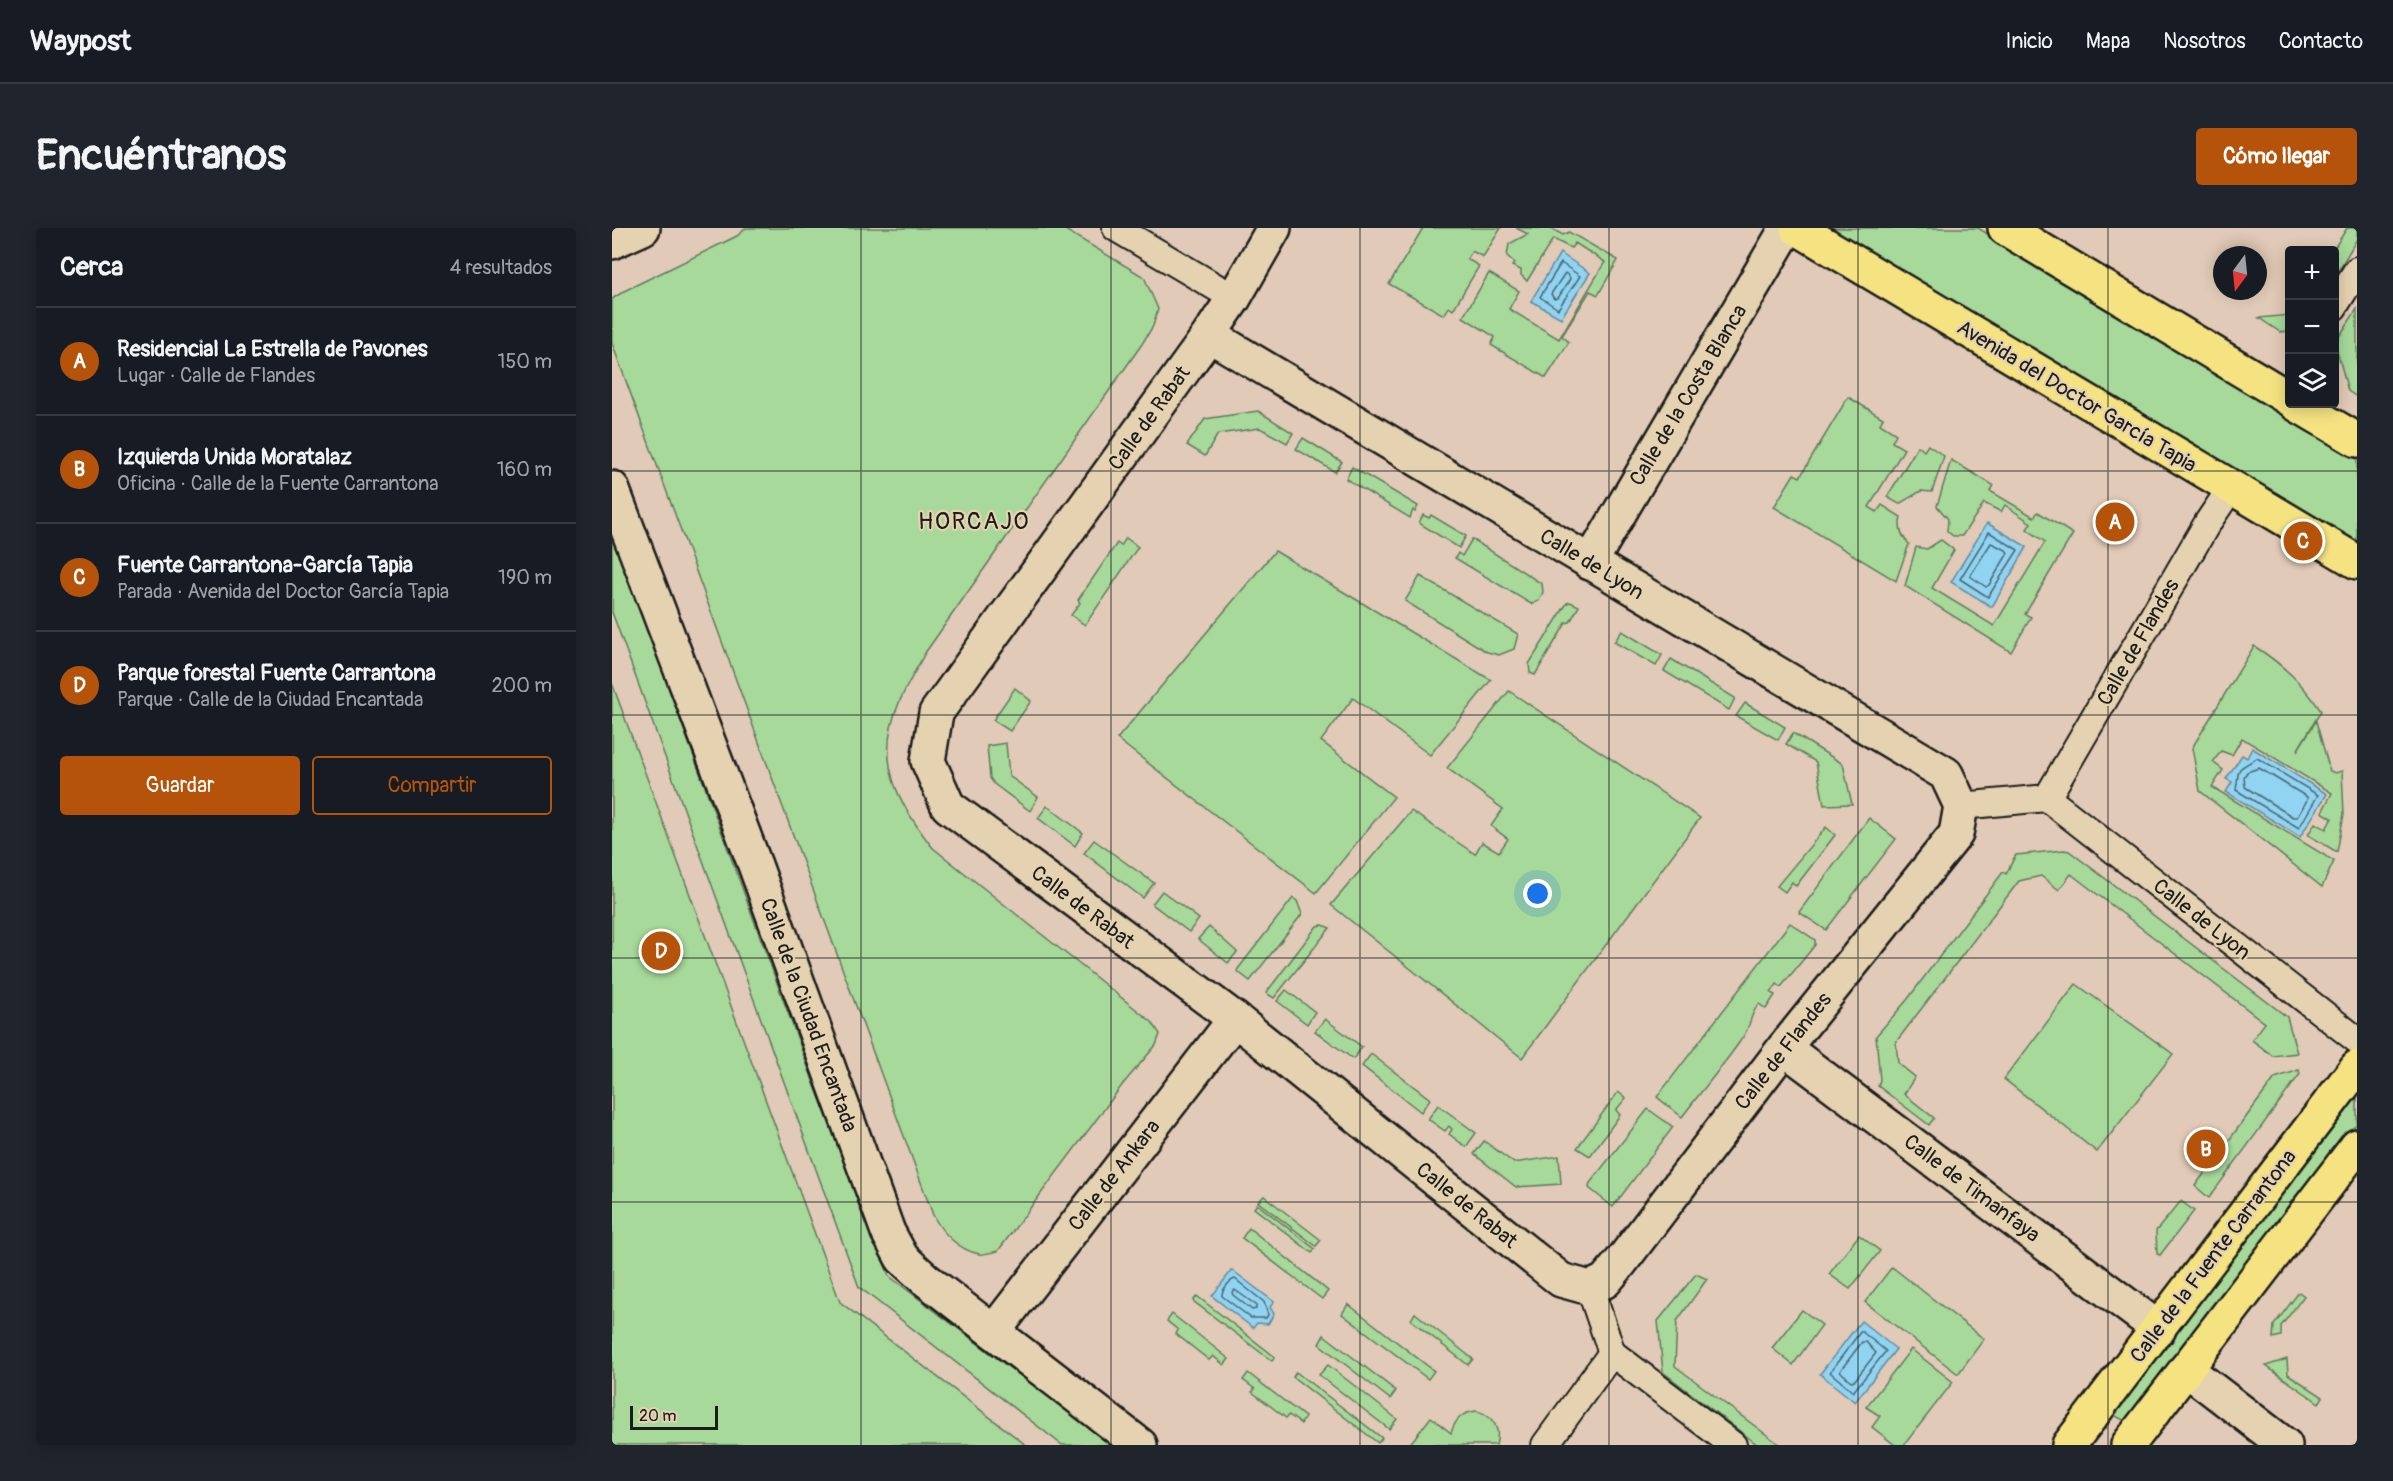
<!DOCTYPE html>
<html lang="es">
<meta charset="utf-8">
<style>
:root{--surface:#171b24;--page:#20242c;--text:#f1f3f6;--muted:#9ea1a6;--line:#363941;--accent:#b45309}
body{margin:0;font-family:Pangolin,sans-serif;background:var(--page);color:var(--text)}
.controls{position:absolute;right:18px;top:18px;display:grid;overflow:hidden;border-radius:6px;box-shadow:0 3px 15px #0003}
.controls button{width:54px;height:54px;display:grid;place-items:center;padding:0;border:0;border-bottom:2px solid var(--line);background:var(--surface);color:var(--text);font:30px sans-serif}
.compass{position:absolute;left:1601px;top:18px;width:54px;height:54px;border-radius:50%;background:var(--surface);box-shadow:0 3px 15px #0003;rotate:195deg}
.scale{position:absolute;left:18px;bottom:15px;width:88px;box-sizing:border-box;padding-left:6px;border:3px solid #1c1c1c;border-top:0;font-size:16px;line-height:21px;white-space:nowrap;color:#1c1c1c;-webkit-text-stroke:4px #e5d2b0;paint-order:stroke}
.you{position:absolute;left:926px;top:666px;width:21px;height:21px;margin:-15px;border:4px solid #fff;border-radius:50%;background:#1a73e8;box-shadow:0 0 0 9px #1a73e833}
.badge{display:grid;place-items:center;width:39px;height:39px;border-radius:50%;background:var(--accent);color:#fff;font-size:20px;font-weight:700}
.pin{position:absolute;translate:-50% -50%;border:3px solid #fff;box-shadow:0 2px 6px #0006}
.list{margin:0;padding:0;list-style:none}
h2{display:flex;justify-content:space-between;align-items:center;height:78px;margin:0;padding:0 24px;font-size:26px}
h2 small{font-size:20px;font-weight:400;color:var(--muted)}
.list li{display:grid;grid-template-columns:39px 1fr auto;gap:18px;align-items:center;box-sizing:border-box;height:108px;padding:0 24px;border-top:2px solid var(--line)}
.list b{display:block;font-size:22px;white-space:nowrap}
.list p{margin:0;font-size:20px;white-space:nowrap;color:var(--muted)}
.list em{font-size:20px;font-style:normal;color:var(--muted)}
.actions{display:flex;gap:12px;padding:18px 24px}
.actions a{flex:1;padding:14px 0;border:2px solid var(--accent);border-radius:6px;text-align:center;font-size:21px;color:var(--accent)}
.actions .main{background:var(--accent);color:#fff}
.icon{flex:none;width:33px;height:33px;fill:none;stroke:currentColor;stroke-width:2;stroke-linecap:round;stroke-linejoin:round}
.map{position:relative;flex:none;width:1745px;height:1217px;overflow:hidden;border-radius:6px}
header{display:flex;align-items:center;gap:36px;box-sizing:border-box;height:84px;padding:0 30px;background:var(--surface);border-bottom:2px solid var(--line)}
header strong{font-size:28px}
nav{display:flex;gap:33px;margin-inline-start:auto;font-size:21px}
.intro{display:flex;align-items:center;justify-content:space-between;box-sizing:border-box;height:144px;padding:0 36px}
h1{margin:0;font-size:42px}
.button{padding:15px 27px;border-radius:6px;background:var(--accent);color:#fff;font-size:21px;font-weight:700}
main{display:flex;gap:36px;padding:0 36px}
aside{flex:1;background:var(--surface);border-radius:6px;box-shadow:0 3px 15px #0003}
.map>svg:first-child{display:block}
</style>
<header>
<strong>Waypost</strong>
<nav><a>Inicio</a><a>Mapa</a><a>Nosotros</a><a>Contacto</a></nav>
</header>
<div class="intro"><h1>Encuéntranos</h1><a class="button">Cómo llegar</a></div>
<main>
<aside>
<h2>Cerca<small>4 resultados</small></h2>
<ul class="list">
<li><span class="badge">A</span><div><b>Residencial La Estrella de Pavones</b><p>Lugar · Calle de Flandes</p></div><em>150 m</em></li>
<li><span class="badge">B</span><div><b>Izquierda Unida Moratalaz</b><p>Oficina · Calle de la Fuente Carrantona</p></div><em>160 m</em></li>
<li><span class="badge">C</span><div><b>Fuente Carrantona-García Tapia</b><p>Parada · Avenida del Doctor García Tapia</p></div><em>190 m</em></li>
<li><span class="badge">D</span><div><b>Parque forestal Fuente Carrantona</b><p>Parque · Calle de la Ciudad Encantada</p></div><em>200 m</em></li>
</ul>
<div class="actions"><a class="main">Guardar</a><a>Compartir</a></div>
</aside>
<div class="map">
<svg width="1745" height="1217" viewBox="0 0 1745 1217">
<rect width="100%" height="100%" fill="#e1cab7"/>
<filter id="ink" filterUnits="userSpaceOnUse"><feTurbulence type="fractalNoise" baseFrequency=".0167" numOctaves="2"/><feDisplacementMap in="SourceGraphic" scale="12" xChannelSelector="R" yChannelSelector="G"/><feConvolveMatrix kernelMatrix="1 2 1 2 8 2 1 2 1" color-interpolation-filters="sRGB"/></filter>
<g filter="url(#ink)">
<g fill="#a6d99a" stroke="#617a5b" stroke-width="1.5">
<path d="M 134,0 L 450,0 L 532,49 L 546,81 L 541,98 L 530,116 L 313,425 C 304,442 294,458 287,475 C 262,533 285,574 321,620 L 540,794 L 548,806 L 544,817 L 511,856 L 386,1023 C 380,1024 373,1027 367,1026 C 347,1022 330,1005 321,987 L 0,115 L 0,71 L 14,62 L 125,8 Z"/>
<path d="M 811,0 L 889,0 L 871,29 L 860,23 L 855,31 L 867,38 L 841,82 L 837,79 L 832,87 L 777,56 Z"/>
<path d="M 904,0 L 938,0 L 951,7 L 957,4 L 1006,32 L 986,67 L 978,63 L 950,108 L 957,114 L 934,150 L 879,117 L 883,109 L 851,89 L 877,45 L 907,63 L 897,81 L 947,111 L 993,34 L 963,15 L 959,20 L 941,11 L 915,53 L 909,47 L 909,42 L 900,38 L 903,35 L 895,28 L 897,16 L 916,6 Z"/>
<path d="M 1218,0 L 1366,0 L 1745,228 L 1745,318 Z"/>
<path d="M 1735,0 L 1745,0 L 1745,11 L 1723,48 L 1721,22 Z"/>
<path d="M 1745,81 L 1745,169 L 1736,163 L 1723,115 Z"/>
<path d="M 1677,87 L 1677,103 L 1668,104 L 1647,90 Z"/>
<path d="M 1236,169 L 1271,190 L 1268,196 L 1284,206 L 1280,214 L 1292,221 L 1257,279 L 1265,284 L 1270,277 L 1289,289 C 1286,300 1289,308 1297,316 L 1284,353 L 1162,279 L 1182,246 L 1188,249 Z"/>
<path d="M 646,183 L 681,205 L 675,215 L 648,200 L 606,206 L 593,228 L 575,217 L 593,191 Z"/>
<path d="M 691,210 L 730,234 L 723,244 L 684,221 Z"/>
<path d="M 1316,217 L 1332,228 L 1320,264 L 1309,263 L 1287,276 L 1275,269 L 1306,218 L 1312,223 Z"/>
<path d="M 1339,232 L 1381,257 L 1378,263 L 1422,289 L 1426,284 L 1461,306 L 1413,386 L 1419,389 L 1399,424 L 1293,358 L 1304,319 L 1315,321 L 1329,312 L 1342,322 L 1320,360 L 1382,398 L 1433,314 L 1415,301 L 1419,295 L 1393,277 L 1389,284 L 1372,275 L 1350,308 L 1341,308 L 1335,303 L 1336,291 L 1325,278 Z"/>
<path d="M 740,239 L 806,278 L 803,284 L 801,282 L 798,290 L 734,251 Z"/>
<path d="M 811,287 L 817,290 L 819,287 L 854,308 L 847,320 L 807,295 Z"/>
<path d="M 0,306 L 204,861 L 277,1048 L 499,1217 L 450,1217 L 247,1059 L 0,384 Z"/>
<path d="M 514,310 L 526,319 L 473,397 L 459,387 L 468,375 L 466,372 L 505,315 L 509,318 Z"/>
<path d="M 860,311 L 930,356 L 931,364 L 927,373 L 919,376 L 843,330 L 846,325 L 850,328 Z"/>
<path d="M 663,323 L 879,452 L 818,527 L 741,470 L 709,513 L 782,569 L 704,665 L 505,511 Z"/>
<path d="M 808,348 L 906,406 L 902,421 L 887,427 L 875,424 L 793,373 Z"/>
<path d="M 958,374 L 967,378 L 958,394 L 954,395 L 923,447 L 918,445 L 917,436 L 955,375 Z"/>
<path d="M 1010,403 L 1050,427 L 1044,438 L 1002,414 Z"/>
<path d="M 1642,418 C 1669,435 1691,455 1709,483 L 1685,523 L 1704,493 L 1718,543 L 1723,545 L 1730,543 L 1732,586 L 1725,624 L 1696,607 L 1703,595 L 1714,601 L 1720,590 L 1710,584 L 1720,565 L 1630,510 L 1620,527 L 1609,523 L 1601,534 L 1611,542 L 1600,559 L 1722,633 L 1710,659 L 1588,563 L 1580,520 Z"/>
<path d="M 1059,431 L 1123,470 L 1117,482 L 1052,443 Z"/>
<path d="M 0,455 L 228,1074 L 414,1217 L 0,1217 Z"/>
<path d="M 403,460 L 419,473 L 398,503 L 381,492 Z"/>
<path d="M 897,463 L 1088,590 L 910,830 L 719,677 L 799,583 L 863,626 L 870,614 L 887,624 L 896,611 L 879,598 L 891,581 L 835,540 Z"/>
<path d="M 1133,475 L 1173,499 L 1166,512 L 1124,488 Z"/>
<path d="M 1181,505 L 1231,536 L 1240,576 L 1212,577 L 1204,534 L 1174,516 Z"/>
<path d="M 394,515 L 397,548 L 426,569 L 418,583 L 382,556 L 378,550 L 375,518 Z"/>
<path d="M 435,578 L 471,605 L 463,618 L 426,590 Z"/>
<path d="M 1257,590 L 1284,611 L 1214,702 L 1187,684 Z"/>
<path d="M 1214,599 L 1223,607 L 1184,658 L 1180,654 L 1173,664 L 1165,658 Z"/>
<path d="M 482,612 L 542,655 L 531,670 L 472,625 Z"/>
<path d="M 1452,622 L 1457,623 L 1675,789 L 1685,825 L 1661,828 L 1640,812 L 1653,795 L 1459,646 L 1447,662 L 1429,648 L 1407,653 L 1284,814 L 1286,835 L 1303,849 L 1292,866 L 1322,890 L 1317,897 L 1266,858 L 1268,852 L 1264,808 L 1295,772 L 1391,644 L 1394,646 C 1398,640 1399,634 1404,627 Z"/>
<path d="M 550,663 L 587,691 L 577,704 L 540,676 Z"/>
<path d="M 681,670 L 685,673 L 690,686 L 638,753 L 625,743 L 626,741 Z"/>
<path d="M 1178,695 L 1203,712 L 1203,717 L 1169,759 L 1165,756 L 1159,765 L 1163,767 L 1154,781 L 1147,776 C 1138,785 1139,798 1131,809 C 1112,837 1090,862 1070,889 L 1045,869 Z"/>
<path d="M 711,697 L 718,700 L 662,770 L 654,765 L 705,698 Z"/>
<path d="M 597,699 L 625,724 L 616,735 L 586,711 Z"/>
<path d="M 1464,756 L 1561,826 L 1485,924 L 1392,851 Z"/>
<path d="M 674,762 L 703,784 L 695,796 L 665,773 Z"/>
<path d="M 713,791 L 750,819 L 741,831 L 703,803 Z"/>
<path d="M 759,826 L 818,871 L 809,884 L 750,838 Z"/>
<path d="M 1687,842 L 1688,846 L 1597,970 L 1583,958 L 1663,850 Z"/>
<path d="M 1006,864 L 1014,870 L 1004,882 L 1008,887 L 978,928 L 965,920 Z"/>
<path d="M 1745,865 L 1745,895 L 1515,1194 L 1500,1186 Z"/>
<path d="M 826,877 L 864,905 L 854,919 L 837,906 L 840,901 L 837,898 L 833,903 L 816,891 Z"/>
<path d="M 1036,881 L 1061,899 L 1001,979 L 977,960 L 978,955 Z"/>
<path d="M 872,913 L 902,935 L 947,928 L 949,956 L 904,959 L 862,926 Z"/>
<path d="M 652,968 L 709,1012 L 704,1018 L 646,974 Z"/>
<path d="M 1569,973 L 1582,983 L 1548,1027 L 1545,1026 L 1544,1003 Z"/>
<path d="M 645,976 L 703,1021 L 700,1025 L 642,980 Z"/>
<path d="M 637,1000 L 716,1063 L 710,1071 L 630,1010 Z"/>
<path d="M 1247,1007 L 1268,1023 L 1238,1061 L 1217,1046 Z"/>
<path d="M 1280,1039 L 1372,1111 L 1346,1146 L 1253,1074 Z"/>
<path d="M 1084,1046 L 1095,1051 L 1065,1093 L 1063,1138 L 1168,1217 L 1146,1217 L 1051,1144 L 1046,1093 Z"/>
<path d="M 1687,1064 L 1692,1068 L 1669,1098 L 1669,1108 L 1661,1110 L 1662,1097 Z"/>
<path d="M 585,1068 L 663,1129 L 660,1133 L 581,1073 Z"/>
<path d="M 736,1076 L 822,1143 L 816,1151 L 730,1086 Z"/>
<path d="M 1190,1082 L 1210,1097 L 1181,1137 L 1160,1120 Z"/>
<path d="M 803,1085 L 861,1131 L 856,1137 L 799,1092 Z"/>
<path d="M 560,1086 L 617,1131 L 612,1137 L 601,1128 L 597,1132 L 564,1106 L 566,1102 L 555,1093 Z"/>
<path d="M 712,1107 L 784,1163 L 778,1171 L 707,1116 Z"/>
<path d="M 1299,1121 L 1341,1154 L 1292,1217 L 1283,1217 L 1260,1199 L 1268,1188 L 1254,1179 Z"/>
<path d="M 1675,1131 L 1676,1146 L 1711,1169 L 1707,1175 L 1654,1138 Z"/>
<path d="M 716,1137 L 785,1191 L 777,1201 L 707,1147 Z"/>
<path d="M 684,1144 L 770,1210 L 766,1215 L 681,1149 Z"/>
<path d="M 636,1145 L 693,1189 L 689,1196 L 677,1187 L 674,1190 L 640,1164 L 643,1161 L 631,1152 Z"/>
<path d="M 865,1183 C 881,1188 889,1200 884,1217 L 797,1217 L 819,1189 L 839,1205 C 843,1192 850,1184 865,1183 Z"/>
</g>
<g fill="#90d4f2" stroke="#628a9c" stroke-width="1.5">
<path d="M 948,25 L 978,45 L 949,90 L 919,73 Z"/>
<path d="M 1375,295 L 1415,319 L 1380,379 L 1339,354 Z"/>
<path d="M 1640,520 L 1715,566 L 1688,609 L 1614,564 L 1620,554 L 1614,551 L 1630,527 L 1635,530 Z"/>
<path d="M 620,1042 L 662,1074 L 658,1079 L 662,1086 L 656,1096 L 645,1095 L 641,1100 L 600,1068 Z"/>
<path d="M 1249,1093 L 1284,1121 L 1243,1174 L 1208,1146 Z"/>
</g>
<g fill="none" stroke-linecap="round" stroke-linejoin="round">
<g stroke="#4a6672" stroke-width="1.5">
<path d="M 949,35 L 968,48 L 946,81 L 928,69 Z"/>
<path d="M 953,45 L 957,48 L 958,51 L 946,70 L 942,71 L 939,66 Z"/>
<path d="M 1377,304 L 1406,322 L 1376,369 L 1348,351 Z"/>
<path d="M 1379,315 L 1394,322 L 1396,325 L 1377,357 L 1374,359 L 1358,348 Z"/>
<path d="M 1645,530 L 1706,567 L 1687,600 L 1624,562 C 1628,537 1622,544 1645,530 Z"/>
<path d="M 1647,540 L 1695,569 L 1695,572 L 1685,589 L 1681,589 L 1633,559 L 1632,549 L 1635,544 Z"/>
<path d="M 623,1051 L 652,1074 L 656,1087 L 654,1090 L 639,1090 L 610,1068 C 609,1063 618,1052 623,1051 Z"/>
<path d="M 623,1062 L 644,1077 L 644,1081 L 640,1082 L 621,1067 L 620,1064 Z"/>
<path d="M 1249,1103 L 1274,1123 L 1241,1164 L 1218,1144 Z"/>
<path d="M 1250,1114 L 1254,1114 L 1264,1125 L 1243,1152 L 1239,1153 L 1228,1143 Z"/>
</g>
<defs>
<g id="pedestrian">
<path d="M 504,0 L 622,70"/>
<path d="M 1722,79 L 1745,42"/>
<path d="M 1435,570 L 1745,812"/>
<path d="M 1435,570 L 1596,294 L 1619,260"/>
<path d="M 1349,578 L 1435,570"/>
<path d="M 978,1060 L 1000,1125 L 1121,1217"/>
<path d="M 933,1217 L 1000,1125"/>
</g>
<g id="minor">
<path d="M 0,14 L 31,0"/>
<path d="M 597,107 L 1334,546 L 1349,578 L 1344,606 L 1172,820 L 1009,1034 L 993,1053 L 978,1060 L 949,1052 L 623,791 L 336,578 L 316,533 L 324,485 L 597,107 L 622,70 L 662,0"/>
<path d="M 0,260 L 143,637 L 276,1004 L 290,1030 L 313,1051 L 528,1217"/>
<path d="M 978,335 L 1175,0"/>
<path d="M 1172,820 L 1547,1101"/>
<path d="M 382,1103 L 623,791"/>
<path d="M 1574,1141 L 1673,1217"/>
</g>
<g id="primary">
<path d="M 1185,0 L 1745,334"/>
<path d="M 1393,0 L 1678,171"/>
<path d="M 1684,176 L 1745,212"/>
<path d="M 1457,1217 L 1745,839"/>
<path d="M 1516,1217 L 1745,918"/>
</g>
</defs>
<use href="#pedestrian" stroke="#1c1c1c" stroke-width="30"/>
<use href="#minor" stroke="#1c1c1c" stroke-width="38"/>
<use href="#primary" stroke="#1c1c1c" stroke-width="38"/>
<use href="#pedestrian" stroke="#e5d2b0" stroke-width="26"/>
<use href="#minor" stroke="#e5d2b0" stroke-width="33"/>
<use href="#primary" stroke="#f5e382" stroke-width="33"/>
</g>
</g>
<path fill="none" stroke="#1c1c1c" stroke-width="1.5" stroke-opacity="0.55" d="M 249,0 L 249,1217M 499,0 L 499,1217M 748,0 L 748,1217M 997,0 L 997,1217M 1246,0 L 1246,1217M 1496,0 L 1496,1217M 0,243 L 1745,243M 0,487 L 1745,487M 0,730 L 1745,730M 0,974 L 1745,974"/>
<g text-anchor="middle" stroke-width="4.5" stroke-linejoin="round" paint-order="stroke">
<g font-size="21" fill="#1c1c1c" stroke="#e5d2b0">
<text transform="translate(1076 167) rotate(-59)" y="7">Calle de la Costa Blanca</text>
<text transform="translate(1465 168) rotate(31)" y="7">Avenida del Doctor García Tapia</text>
<text transform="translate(537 190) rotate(-54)" y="7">Calle de Rabat</text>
<text transform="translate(980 336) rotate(31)" y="7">Calle de Lyon</text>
<text transform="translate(1526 414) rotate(-60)" y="7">Calle de Flandes</text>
<text transform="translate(471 679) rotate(37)" y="7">Calle de Rabat</text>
<text transform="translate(1590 691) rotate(38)" y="7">Calle de Lyon</text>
<text transform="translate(197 787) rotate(70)" y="7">Calle de la Ciudad Encantada</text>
<text transform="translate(1171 823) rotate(-52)" y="7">Calle de Flandes</text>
<text transform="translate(502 947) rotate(-52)" y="7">Calle de Ankara</text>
<text transform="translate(1360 960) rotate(37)" y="7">Calle de Timanfaya</text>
<text transform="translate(855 977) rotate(39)" y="7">Calle de Rabat</text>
<text transform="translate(1601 1028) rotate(-53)" y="7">Calle de la Fuente Carrantona</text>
</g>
<g font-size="24" letter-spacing="1.5" fill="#1c1c1c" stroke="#e5d2b0">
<text x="362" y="301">HORCAJO</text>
</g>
</g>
</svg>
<div class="controls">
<button>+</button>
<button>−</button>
<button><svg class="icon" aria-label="layers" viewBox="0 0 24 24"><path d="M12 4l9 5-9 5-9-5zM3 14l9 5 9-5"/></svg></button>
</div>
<svg class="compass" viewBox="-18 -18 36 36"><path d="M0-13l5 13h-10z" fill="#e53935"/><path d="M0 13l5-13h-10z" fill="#9ea1a6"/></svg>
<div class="scale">20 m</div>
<div class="you"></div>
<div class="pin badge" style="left:1503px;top:294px">A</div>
<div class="pin badge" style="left:1594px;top:921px">B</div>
<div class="pin badge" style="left:1691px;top:313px">C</div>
<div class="pin badge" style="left:49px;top:723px">D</div>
</div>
</main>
